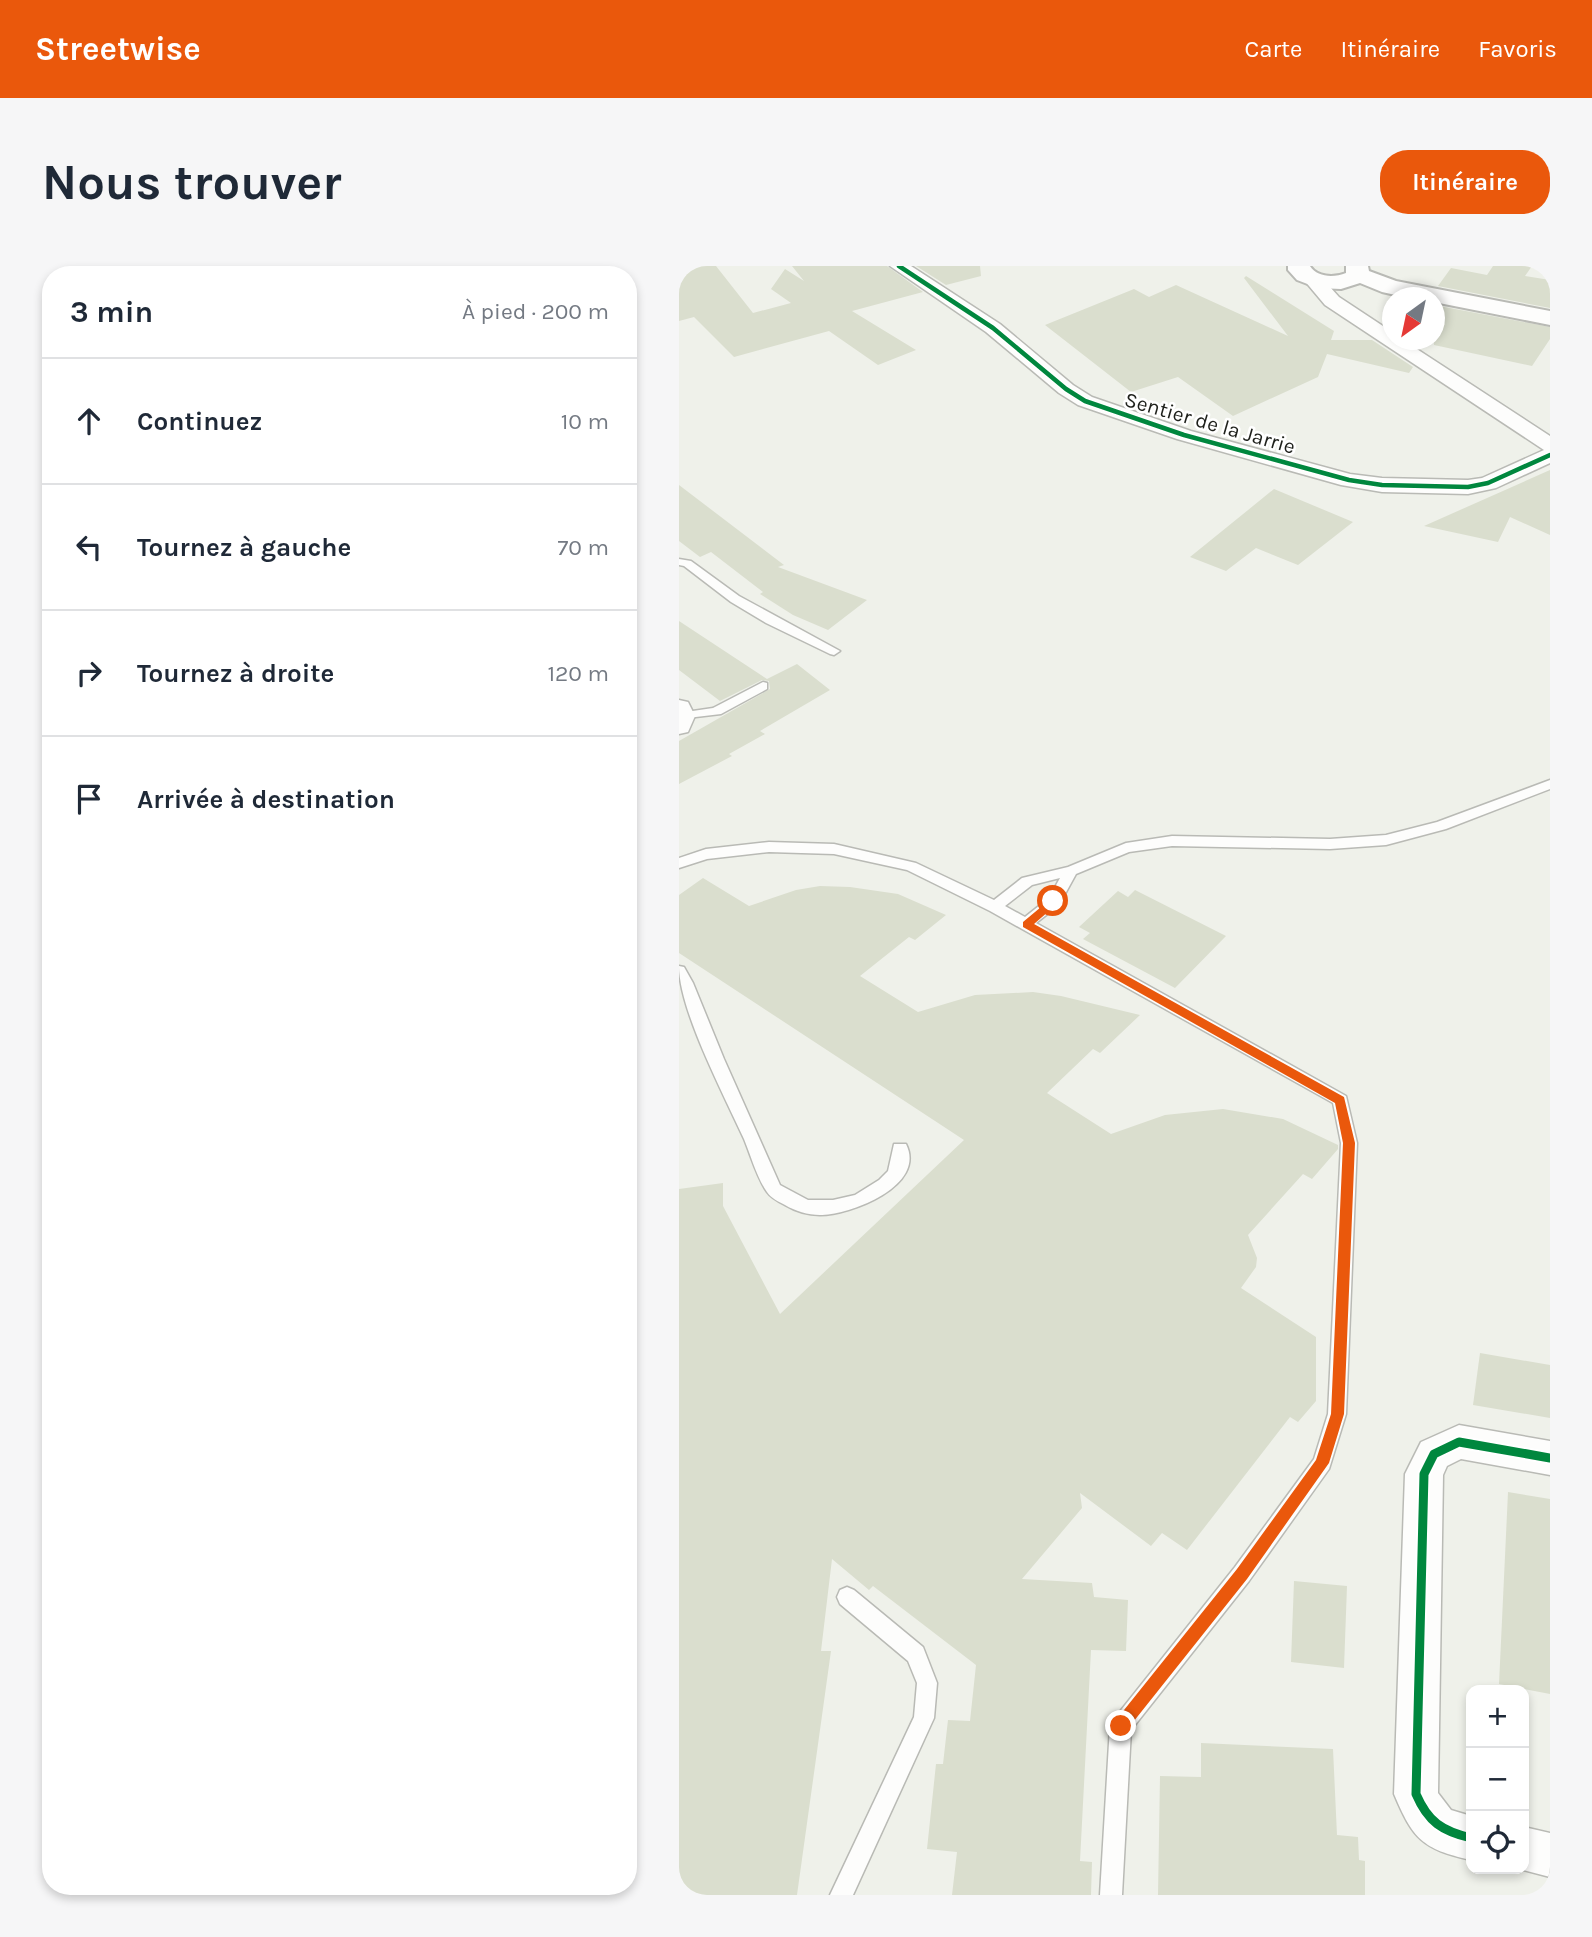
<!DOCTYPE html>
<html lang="fr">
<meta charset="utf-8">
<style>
:root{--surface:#fff;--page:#f6f6f7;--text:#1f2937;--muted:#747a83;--line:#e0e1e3;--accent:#ea580c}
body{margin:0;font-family:Karla,sans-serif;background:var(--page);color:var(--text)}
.controls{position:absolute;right:21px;bottom:21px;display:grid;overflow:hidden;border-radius:14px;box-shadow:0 4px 10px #0003}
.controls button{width:63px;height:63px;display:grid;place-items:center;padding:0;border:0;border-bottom:2px solid var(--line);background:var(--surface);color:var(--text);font:35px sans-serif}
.compass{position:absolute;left:703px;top:21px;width:63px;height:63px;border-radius:50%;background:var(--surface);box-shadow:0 4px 10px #0003;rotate:213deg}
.stop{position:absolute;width:21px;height:21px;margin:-16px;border:5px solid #ea580c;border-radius:50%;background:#fff}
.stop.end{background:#ea580c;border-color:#fff;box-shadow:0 2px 7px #0008}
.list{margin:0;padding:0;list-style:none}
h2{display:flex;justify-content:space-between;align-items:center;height:91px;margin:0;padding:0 28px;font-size:30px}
h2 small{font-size:23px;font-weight:400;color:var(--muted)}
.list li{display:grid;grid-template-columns:46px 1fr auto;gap:21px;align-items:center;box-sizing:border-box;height:126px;padding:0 28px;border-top:2px solid var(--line)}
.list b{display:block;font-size:26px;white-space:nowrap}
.list em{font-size:23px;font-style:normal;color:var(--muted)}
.icon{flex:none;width:38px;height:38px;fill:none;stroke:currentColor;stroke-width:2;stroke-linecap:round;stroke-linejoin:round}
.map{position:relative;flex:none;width:871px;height:1629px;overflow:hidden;border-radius:28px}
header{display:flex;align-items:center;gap:42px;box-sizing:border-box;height:98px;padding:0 35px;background:var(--accent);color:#fff}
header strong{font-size:33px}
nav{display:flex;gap:38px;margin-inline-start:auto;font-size:24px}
.intro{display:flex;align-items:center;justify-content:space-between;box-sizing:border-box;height:168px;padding:0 42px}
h1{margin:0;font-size:49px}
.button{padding:18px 32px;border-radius:28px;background:var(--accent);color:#fff;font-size:24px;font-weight:700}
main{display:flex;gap:42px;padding:0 42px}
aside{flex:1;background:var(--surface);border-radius:28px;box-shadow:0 4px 10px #0003}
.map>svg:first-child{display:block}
</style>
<header>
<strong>Streetwise</strong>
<nav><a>Carte</a><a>Itinéraire</a><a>Favoris</a></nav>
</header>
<div class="intro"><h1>Nous trouver</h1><a class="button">Itinéraire</a></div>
<main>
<aside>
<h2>3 min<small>À pied · 200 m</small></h2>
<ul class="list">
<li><svg class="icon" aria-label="ahead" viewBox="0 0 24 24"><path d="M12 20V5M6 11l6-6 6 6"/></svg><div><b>Continuez</b></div><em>10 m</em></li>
<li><svg class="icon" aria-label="left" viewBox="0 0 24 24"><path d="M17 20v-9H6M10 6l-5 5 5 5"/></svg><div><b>Tournez à gauche</b></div><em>70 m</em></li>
<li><svg class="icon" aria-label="right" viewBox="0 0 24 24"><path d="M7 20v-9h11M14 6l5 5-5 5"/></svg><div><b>Tournez à droite</b></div><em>120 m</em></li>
<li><svg class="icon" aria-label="arrive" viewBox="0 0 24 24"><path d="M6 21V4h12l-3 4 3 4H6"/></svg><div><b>Arrivée à destination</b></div></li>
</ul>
</aside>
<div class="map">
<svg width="871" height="1629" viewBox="0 0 871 1629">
<rect width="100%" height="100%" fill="#eff1ea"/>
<g fill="#dadece">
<path d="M 0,0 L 37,0 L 74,47 L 112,37 L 92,23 L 106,3 L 125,15 L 113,0 L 208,0 L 244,26 L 173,45 L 237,84 L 199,99 L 150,65 L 55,91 L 15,51 L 0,55 Z"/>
<path d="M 237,0 L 301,0 L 302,10 L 267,19 Z"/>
<path d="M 814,0 L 853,0 L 846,10 L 871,14 L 871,42 L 759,20 L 772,2 L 808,9 Z"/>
<path d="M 567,10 L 655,65 L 652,74 L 693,74 L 734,101 L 730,107 L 648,88 L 639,111 L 554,150 L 499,111 L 452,126 L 366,59 L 455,23 L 470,31 L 497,19 L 609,70 L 565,12 Z"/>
<path d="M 755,39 L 871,61 L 871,73 L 853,100 L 755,79 Z"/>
<path d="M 871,204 L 871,269 L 831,251 L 819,276 L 745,260 Z"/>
<path d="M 0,219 L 105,299 L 99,301 L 188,334 L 149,364 L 114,349 L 81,328 L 84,326 L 32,286 L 21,291 L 0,275 Z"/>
<path d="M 595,223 L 674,256 L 619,299 L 577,282 L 547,305 L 511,291 Z"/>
<path d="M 0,355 L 88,413 L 118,398 L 151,424 L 81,465 L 86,468 L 50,488 L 53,490 L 0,518 L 0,475 L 91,423 L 90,415 L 83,414 L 41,435 L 0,404 Z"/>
<path d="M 24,612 L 70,640 L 117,624 L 141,620 L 171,621 L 219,628 L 267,649 L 236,674 L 230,671 L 181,710 L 239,746 L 296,729 L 354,726 L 382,730 L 461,749 L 421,787 L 414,783 L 368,827 L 432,868 L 486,849 L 544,843 L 604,853 L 659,879 L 659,883 L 633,913 L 624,908 L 569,969 L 578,992 L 577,1001 L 562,1022 L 637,1071 L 637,1135 L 619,1156 L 611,1151 L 508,1284 L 483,1267 L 472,1280 L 401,1227 L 403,1242 L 343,1313 L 413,1317 L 415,1331 L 449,1334 L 447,1385 L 412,1384 L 401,1595 L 413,1596 L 412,1629 L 273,1629 L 278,1586 L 248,1583 L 257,1498 L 264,1498 L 269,1454 L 291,1455 L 297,1399 L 194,1320 L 190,1324 L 153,1293 L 142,1385 L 152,1385 L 118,1629 L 0,1629 L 0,923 L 44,917 L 44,940 L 101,1048 L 285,874 L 0,687 L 0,629 Z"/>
<path d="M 456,624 L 547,670 L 496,722 L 404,673 L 411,667 L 400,661 L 439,625 L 449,631 Z"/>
<path d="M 801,1087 L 871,1099 L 871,1152 L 794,1139 Z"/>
<path d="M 829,1226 L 871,1233 L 871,1428 L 820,1418 Z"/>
<path d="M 615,1315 L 668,1320 L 665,1402 L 612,1396 Z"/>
<path d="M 522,1477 L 654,1483 L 658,1569 L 679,1571 L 680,1594 L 686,1595 L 686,1629 L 479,1629 L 481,1510 L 522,1511 Z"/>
</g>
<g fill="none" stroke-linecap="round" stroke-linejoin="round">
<defs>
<g id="service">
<path d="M 0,293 L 12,295 L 60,330 L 161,385 L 155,389 L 151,388 L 87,357 L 52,336 L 5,300 L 0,299 Z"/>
<path d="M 84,416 L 88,417 L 88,423 L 42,448 L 0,453 L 0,447 L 34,442 Z"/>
<path d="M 871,514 L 871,523 L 767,563 L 707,579 L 651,583 L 493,580 L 450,586 L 397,608 L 380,639 L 357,657 L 667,830 L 678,877 L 667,1148 L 650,1203 L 570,1315 L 452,1464 L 443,1629 L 421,1629 L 431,1460 L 435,1453 L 556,1301 L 635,1193 L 649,1148 L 662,877 L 654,837 L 311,645 L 228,604 L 155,588 L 90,586 L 28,593 L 0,602 L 0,592 L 27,583 L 90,576 L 155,578 L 237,597 L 315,634 L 343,612 L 389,601 L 447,577 L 493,570 L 651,573 L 707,569 L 758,556 ZM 381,612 L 370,632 L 346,651 L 326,640 L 353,619 Z"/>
<path d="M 0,700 L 5,701 L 14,717 L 45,793 L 101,919 L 129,934 L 154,934 L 176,929 L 200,914 L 209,905 L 215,878 L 227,878 C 248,920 171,949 141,949 C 129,949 116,945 106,939 C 100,936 92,932 88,926 C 78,912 72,890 65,873 C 45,829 0,744 0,700 Z"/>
<path d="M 168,1321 L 175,1324 L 244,1381 L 258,1417 L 255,1452 L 174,1629 L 151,1629 L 235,1451 L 238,1417 L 229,1395 L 161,1338 L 158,1331 L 161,1324 Z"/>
</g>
<g id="minor">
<path d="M 211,0 L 232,0 L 321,58 L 394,119 L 413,131 L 512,165 L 671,208 L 703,212 L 789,214 L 803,212 L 865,184 L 646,39 L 625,14 L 627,10 L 641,10 L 660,31 L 713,66 L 713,74 L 724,74 L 871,170 L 871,197 L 817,222 L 789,228 L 703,226 L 662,219 L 498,173 L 399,139 L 380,127 L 307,66 Z"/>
<path d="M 0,434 L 9,436 L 16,450 L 9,466 L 0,468 Z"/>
<path d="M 780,1159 L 871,1175 L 871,1209 L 782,1193 L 768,1200 L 764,1209 L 759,1527 L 772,1544 L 792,1550 L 792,1594 C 743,1583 734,1573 715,1528 L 726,1208 L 742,1176 Z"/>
<path d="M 845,1561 L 871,1567 L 871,1611 L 840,1603 L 845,1603 Z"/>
</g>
<path id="secondary" d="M 609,0 L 631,0 C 638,11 654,12 667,7 L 667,0 L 689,0 L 690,5 L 717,15 L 871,45 L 871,59 L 755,36 L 755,32 L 730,32 L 703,26 L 681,17 L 662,23 L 639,22 L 618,14 L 609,4 Z"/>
</defs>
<use href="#service" stroke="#b9bab5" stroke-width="3"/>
<use href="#minor" stroke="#b9bab5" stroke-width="3"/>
<use href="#secondary" stroke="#b9bab5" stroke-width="4"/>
<use href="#service" fill="#fdfdfc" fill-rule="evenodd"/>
<use href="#minor" fill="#fdfdfc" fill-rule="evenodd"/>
<use href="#secondary" fill="#fdfdfc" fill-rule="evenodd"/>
<defs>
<path id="cycleway-far1" d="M 220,0 L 314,62 L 387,123 L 406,135 L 505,169 L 670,214 L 703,219 L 789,221 L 809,217 L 871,189"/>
<path id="cycleway" d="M 792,1572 C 763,1565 749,1556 737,1528 L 745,1208 L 755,1188 L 780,1176 L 871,1192"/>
</defs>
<use href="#cycleway-far1" stroke="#fff" stroke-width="7"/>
<use href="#cycleway" stroke="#fff" stroke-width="13"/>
<use href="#cycleway-far1" stroke="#00873e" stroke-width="4.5"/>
<use href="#cycleway" stroke="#00873e" stroke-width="9"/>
</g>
<path fill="#ea580c" d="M 374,631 L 380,635 L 378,638 L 355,658 L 665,831 L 676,877 L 665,1148 L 650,1197 L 568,1313 L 447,1465 L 442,1467 L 437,1465 L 434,1460 L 437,1454 L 558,1303 L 637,1194 L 652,1148 L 664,877 L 656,837 L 344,661 L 344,656 Z"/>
<g text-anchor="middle" stroke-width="5" stroke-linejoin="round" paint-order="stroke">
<g font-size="21" fill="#1e201b" stroke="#fff">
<text transform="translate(531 157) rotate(16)" y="7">Sentier de la Jarrie</text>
</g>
</g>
</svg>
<div class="controls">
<button>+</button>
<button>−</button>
<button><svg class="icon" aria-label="locate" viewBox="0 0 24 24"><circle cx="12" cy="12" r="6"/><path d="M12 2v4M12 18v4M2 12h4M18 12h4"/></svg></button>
</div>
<svg class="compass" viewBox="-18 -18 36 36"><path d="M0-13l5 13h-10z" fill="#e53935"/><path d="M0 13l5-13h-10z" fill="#747a83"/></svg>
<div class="stop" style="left:374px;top:635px"></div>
<div class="stop end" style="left:442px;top:1460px"></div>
</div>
</main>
